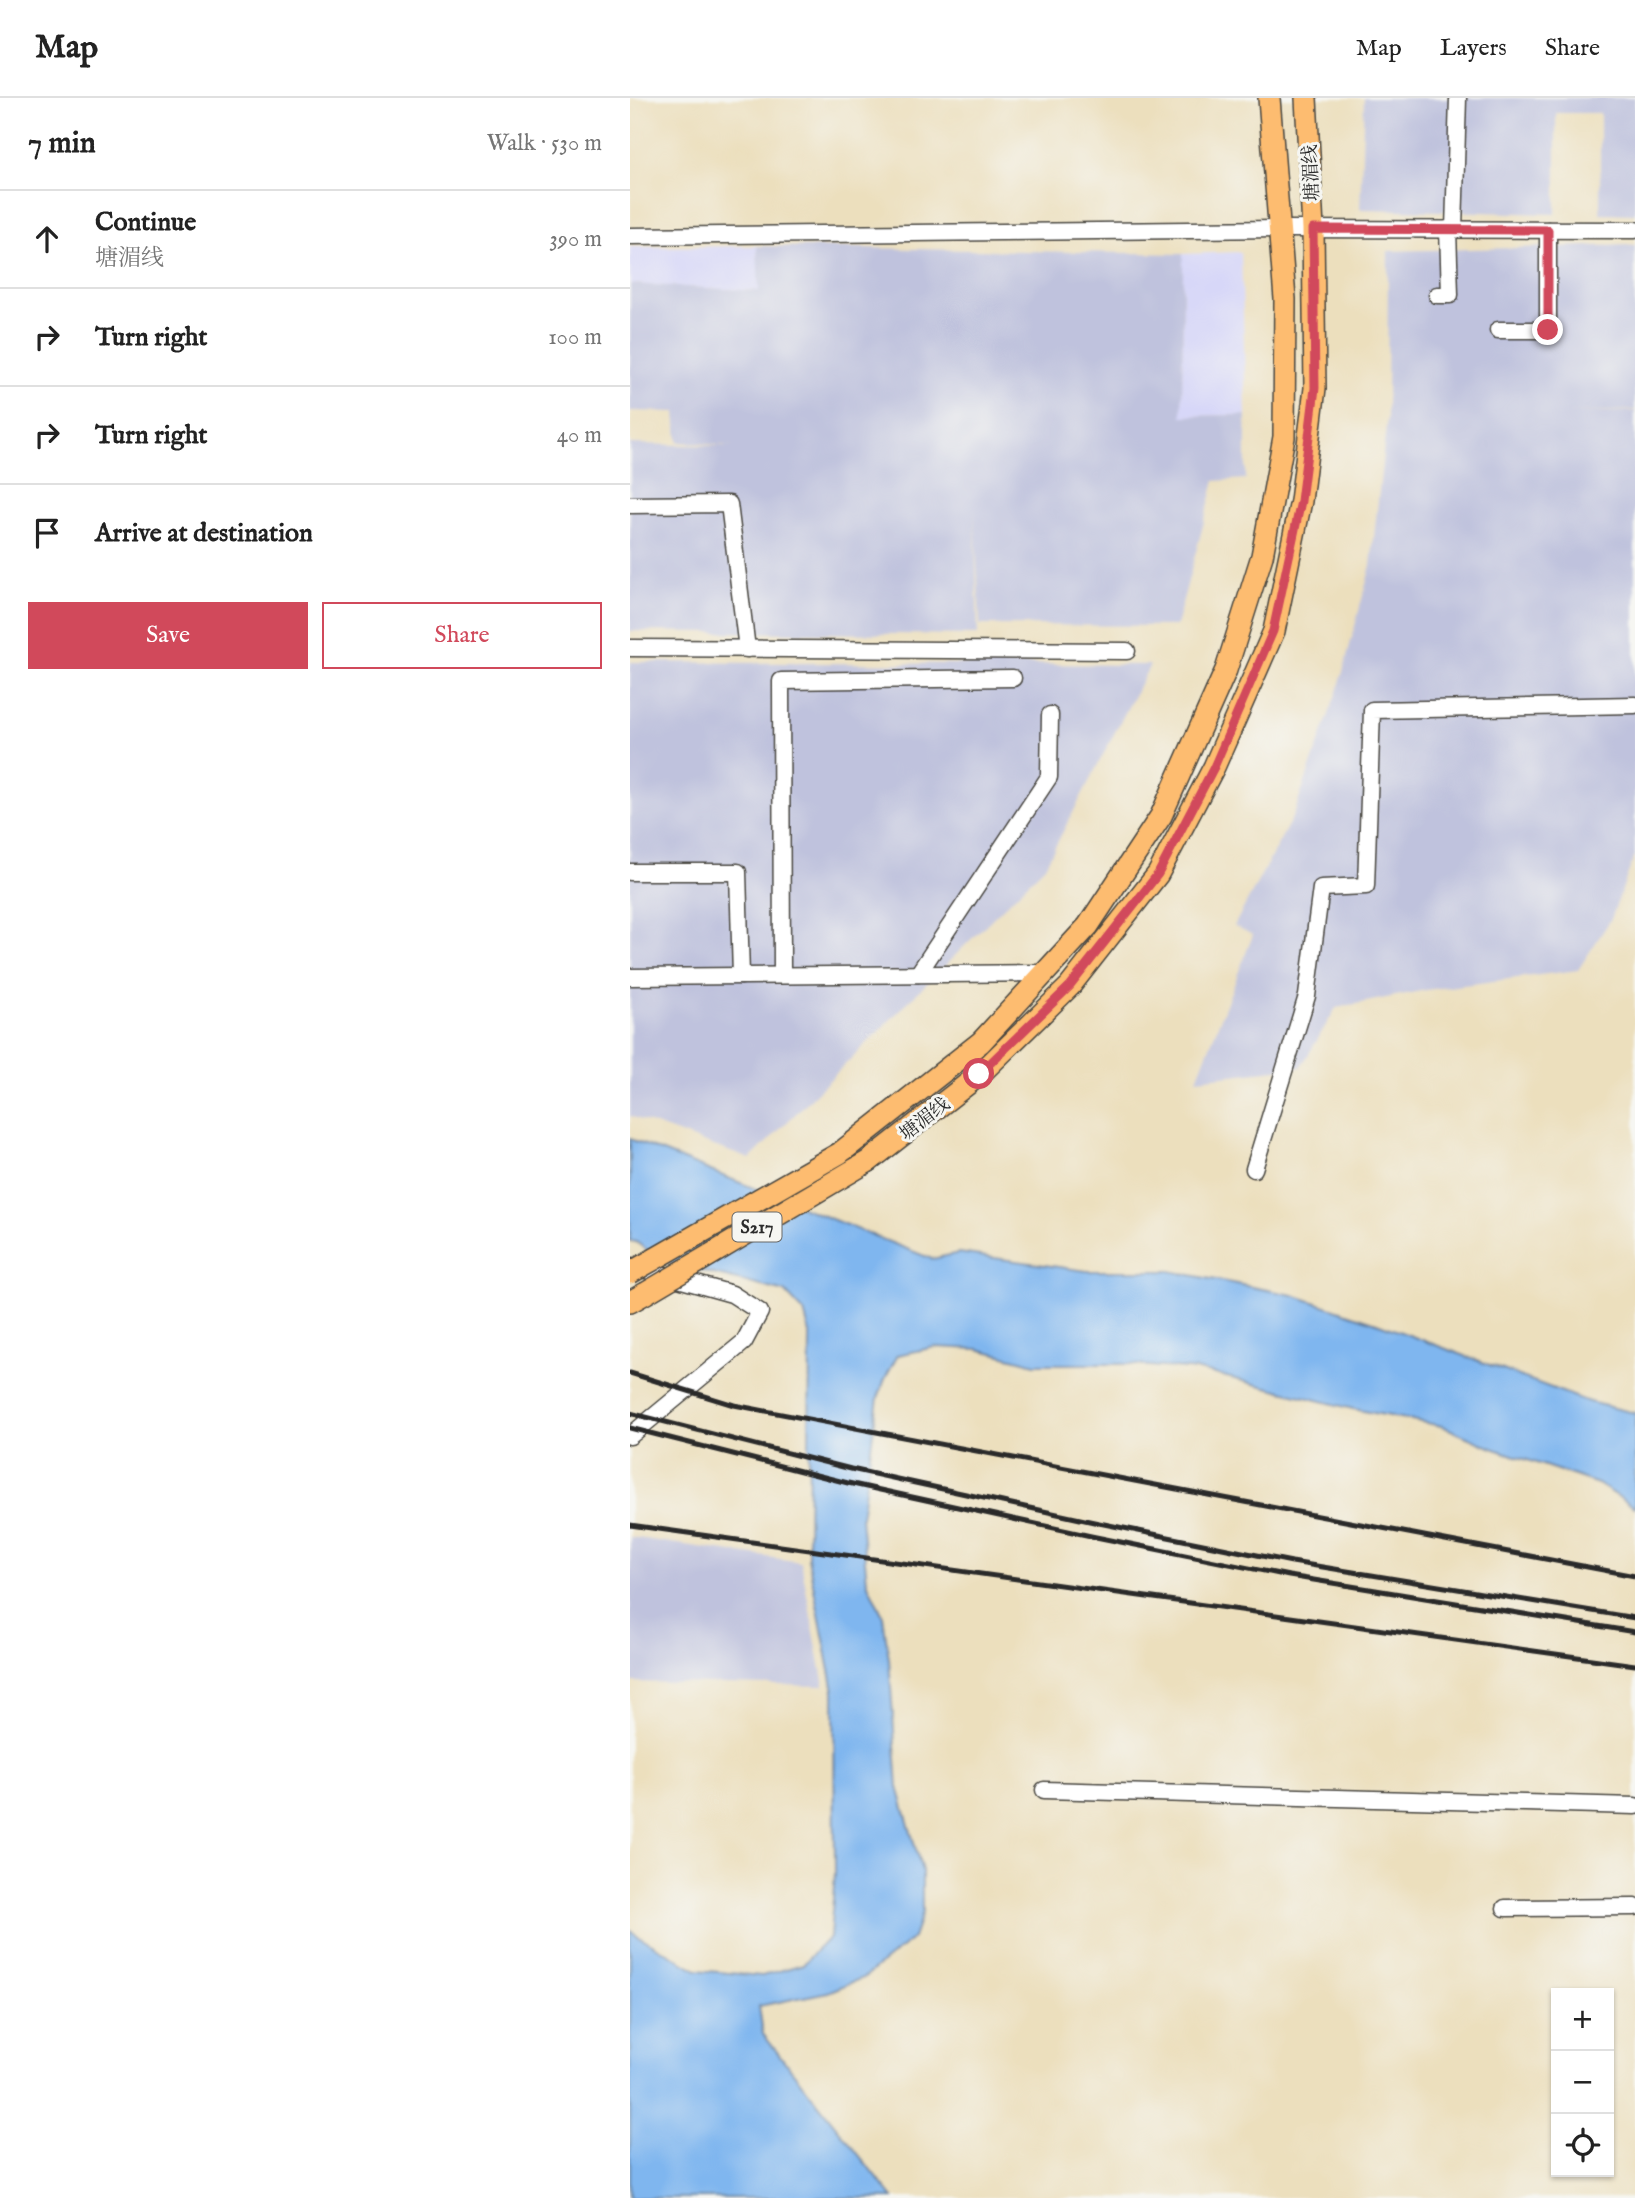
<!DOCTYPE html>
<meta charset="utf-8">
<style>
:root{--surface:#fff;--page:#f6f6f6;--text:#222;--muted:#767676;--line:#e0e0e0;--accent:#d1495b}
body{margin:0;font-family:"IM FELL English","Noto Serif SC",serif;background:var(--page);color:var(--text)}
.controls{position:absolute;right:21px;bottom:21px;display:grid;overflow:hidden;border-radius:0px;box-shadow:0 2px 5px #0004}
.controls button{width:63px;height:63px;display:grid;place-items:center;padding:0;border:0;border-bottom:2px solid var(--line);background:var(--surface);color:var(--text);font:35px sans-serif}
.stop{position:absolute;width:21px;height:21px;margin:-16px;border:5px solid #d1495b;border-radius:50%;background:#fff}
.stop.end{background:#d1495b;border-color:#fff;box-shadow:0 2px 7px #0008}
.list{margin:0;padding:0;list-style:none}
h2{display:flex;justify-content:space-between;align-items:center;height:91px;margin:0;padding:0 28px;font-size:30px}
h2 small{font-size:23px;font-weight:400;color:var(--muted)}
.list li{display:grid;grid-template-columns:46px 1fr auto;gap:21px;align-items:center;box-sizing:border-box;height:98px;padding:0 28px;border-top:2px solid var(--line)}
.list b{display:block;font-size:26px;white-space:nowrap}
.list p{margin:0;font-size:23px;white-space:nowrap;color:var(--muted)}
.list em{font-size:23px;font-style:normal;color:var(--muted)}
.actions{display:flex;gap:14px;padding:21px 28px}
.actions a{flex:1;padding:16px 0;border:2px solid var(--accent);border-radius:0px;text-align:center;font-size:24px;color:var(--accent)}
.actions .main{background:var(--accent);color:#fff}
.icon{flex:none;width:38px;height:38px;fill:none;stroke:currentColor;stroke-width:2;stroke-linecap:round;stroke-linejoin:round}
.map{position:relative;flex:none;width:1005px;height:2100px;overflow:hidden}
header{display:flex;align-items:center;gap:42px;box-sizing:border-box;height:98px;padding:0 35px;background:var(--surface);border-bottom:2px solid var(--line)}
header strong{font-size:33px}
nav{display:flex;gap:38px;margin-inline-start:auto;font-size:24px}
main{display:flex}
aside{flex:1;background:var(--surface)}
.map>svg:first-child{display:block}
</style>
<header>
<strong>Map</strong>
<nav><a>Map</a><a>Layers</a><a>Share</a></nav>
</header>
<main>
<aside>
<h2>7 min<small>Walk · 530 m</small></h2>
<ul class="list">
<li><svg class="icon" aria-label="ahead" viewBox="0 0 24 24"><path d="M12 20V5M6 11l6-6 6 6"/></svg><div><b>Continue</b><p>塘湄线</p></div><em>390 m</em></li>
<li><svg class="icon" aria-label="right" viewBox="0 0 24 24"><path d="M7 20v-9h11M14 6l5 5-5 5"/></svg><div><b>Turn right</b></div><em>100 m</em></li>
<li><svg class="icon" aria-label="right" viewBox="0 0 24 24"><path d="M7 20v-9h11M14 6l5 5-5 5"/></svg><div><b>Turn right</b></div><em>40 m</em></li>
<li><svg class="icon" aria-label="arrive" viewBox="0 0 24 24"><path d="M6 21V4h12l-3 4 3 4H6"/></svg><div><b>Arrive at destination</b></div></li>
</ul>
<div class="actions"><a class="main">Save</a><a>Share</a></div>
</aside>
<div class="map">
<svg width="1005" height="2100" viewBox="0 0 1005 2100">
<rect width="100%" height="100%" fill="#f6f6f2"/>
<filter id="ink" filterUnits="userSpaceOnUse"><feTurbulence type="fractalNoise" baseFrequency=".0143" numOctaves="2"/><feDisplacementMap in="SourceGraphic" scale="14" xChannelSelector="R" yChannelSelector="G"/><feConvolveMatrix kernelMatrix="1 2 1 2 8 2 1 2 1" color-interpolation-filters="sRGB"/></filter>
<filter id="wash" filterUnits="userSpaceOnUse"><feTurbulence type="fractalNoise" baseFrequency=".00686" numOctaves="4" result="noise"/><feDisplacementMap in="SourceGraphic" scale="28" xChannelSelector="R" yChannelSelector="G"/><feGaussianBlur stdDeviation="1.57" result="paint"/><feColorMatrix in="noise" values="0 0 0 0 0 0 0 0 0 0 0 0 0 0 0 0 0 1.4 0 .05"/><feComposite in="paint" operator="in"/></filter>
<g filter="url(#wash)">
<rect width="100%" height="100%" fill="#ecdfbd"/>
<g fill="#d7d7f8">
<path d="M 127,148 L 130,193 L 0,186 L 0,149 Z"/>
<path d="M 611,154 L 616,317 L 552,318 L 553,156 Z"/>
</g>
<g fill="#bfc2dd">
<path d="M 734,0 L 1005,0 L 1005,116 L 970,115 L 970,15 L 926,15 L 926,116 L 730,111 Z"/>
<path d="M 1005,147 L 1005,312 L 936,315 L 1005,313 L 1005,757 L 981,821 L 948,872 L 796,892 L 706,910 L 671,969 L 567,981 L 623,837 L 604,828 L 664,716 L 710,585 L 741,467 L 757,320 L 758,153 Z"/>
<path d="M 127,148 L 553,156 L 552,318 L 616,317 L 616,381 L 585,383 L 546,528 L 350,527 L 344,409 L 348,537 L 0,533 L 0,346 L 103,348 L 48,344 L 46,314 L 0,313 L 0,186 L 129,193 Z"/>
<path d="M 0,564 L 520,567 L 415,768 L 120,1061 L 0,1018 Z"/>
<path d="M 0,1439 L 171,1464 L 194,1588 L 0,1584 Z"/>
</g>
<path fill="#7fb6ef" stroke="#55708d" stroke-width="2" d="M 0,1041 L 302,1161 L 329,1155 L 457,1173 L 540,1173 L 663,1197 L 744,1224 L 959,1304 L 1005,1315 L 1005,1409 L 968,1386 L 862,1350 L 812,1328 L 723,1311 L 569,1272 L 496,1266 L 405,1266 L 348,1251 L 305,1249 L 268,1257 L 255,1281 L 248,1300 L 231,1419 L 237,1484 L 253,1518 L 259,1561 L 268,1689 L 292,1773 L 292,1814 L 283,1840 L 235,1879 L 198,1894 L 129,1908 L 133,1936 L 263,2100 L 0,2100 L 0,1833 L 67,1872 L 132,1878 L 173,1866 L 200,1839 L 205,1775 L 204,1593 L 178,1460 L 180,1236 L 174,1214 L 155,1194 L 32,1163 L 6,1144 L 0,1143 Z"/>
</g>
<g filter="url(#ink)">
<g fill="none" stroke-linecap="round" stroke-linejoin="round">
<defs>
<g id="minor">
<path d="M 824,131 L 828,0"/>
<path d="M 0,138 L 649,131 L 1005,132"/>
<path d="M 807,197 L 820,197 L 818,131"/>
<path d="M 868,232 L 918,232 L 918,132"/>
<path d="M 0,407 L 99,406 L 117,551"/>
<path d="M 0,550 L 497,553"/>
<path d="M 0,774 L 108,774 L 111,878"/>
<path d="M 288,876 L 419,679 L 420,617"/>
<path d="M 152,877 L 151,583 L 383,580"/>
<path d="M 0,879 L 414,875"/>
<path d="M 624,1071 L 677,898 L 691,790 L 736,788 L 742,612 L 1005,607"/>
<path d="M 0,1338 L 114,1244 L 130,1214 L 102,1196 L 2,1168"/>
<path d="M 414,1692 L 1005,1708"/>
<path d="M 875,1810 L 1005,1809"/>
</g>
<g id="major">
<path d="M 210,1055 L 351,944 L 458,828 L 531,718 L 596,572 L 632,458 L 654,339 L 655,201 L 639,0"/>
<path d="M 239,1063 L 349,977 L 440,888 L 528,776 L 584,669 L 644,533 L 671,403 L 685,290 L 683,131 L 676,0"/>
<path d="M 0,1204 L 16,1195"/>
</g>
</defs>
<use href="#minor" stroke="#484641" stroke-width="19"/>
<use href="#major" stroke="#484641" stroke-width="24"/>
<use href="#minor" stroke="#fff" stroke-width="16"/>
<use href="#major" stroke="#fdbc6f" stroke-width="21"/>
<g stroke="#2b2b2b" stroke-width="5">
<path d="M 0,1275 L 104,1307 L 1005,1478"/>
<path d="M 0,1315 L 221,1371 L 464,1424 L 662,1464 L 1005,1520"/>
<path d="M 0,1330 L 218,1385 L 461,1438 L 659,1478 L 1005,1534"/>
<path d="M 0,1427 L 1005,1567"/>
</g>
<defs>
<g id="major-bridge">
<path d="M 0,1175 L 210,1055"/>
<path d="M 16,1195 L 239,1063"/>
</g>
</defs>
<use href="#major-bridge" stroke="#484641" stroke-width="24" stroke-linecap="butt"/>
<use href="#major-bridge" stroke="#fdbc6f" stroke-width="21"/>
</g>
</g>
<g fill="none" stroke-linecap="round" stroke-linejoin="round" filter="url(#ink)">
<path stroke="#d1495b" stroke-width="9" d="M 349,976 L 440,888 L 528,776 L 584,669 L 643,533 L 671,403 L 685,290 L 683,131 L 918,132 L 918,232"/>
</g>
<g text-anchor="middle" stroke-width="6" stroke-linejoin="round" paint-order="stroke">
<rect fill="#f6f6f2" stroke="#686867" stroke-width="2" x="102.5" y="1114.5" width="49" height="29" rx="5"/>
<g font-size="18" font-weight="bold" fill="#2b2b2b">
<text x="127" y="1135">S217</text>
</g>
<g font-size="19" fill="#2b2b2b" stroke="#f6f6f2">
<text transform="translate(680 75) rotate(-93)" y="7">塘湄线</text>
<text transform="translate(294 1020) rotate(-38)" y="7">塘湄线</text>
</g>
</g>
</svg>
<div class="controls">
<button>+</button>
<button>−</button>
<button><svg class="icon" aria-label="locate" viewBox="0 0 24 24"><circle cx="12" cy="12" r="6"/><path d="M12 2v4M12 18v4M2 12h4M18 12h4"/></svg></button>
</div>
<div class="stop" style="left:349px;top:976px"></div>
<div class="stop end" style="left:918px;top:232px"></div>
</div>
</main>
